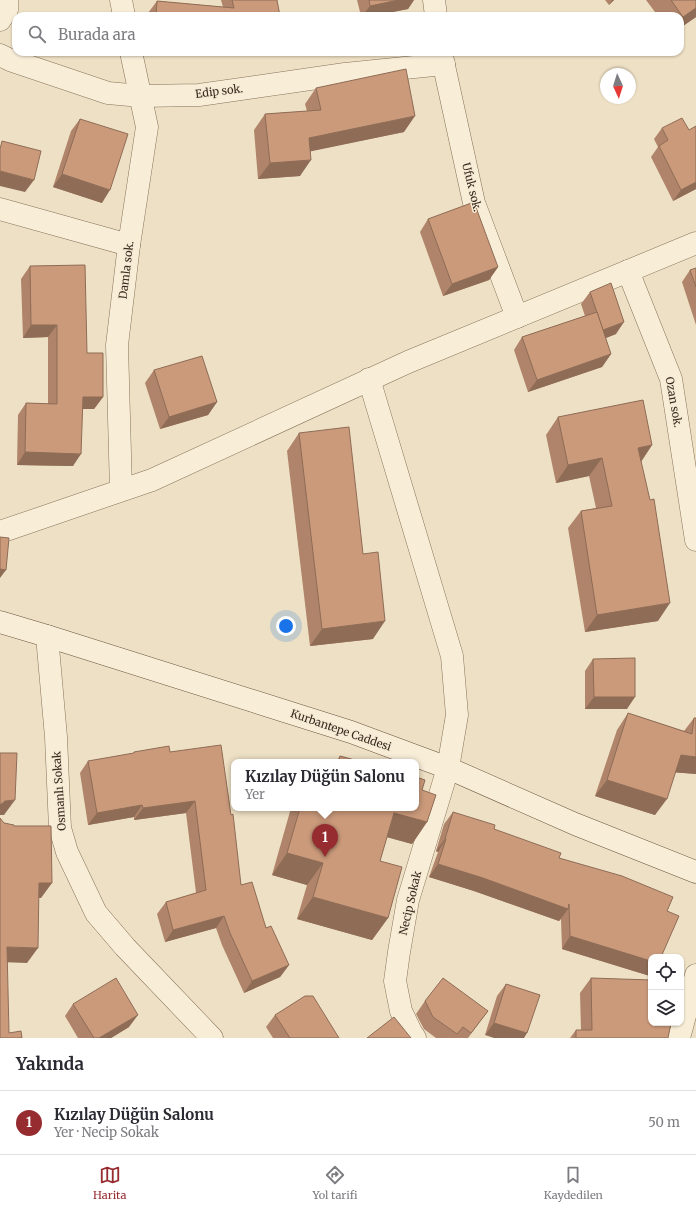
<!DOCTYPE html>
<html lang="tr">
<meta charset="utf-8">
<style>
:root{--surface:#fff;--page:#f7f7f7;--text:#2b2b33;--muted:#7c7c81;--line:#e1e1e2;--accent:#962c2f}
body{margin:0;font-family:Merriweather,serif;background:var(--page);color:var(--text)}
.controls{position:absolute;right:12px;bottom:12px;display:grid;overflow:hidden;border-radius:8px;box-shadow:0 1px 3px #0004}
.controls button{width:36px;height:36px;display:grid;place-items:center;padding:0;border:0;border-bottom:1px solid var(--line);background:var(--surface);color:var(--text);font:20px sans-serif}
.compass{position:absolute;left:600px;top:68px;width:36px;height:36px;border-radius:50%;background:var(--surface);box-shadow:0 1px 3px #0004;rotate:176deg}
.you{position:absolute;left:286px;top:626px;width:14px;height:14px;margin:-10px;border:3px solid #fff;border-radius:50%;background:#1a73e8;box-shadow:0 0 0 6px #1a73e833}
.badge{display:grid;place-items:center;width:26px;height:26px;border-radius:50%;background:var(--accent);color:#fff;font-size:13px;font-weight:700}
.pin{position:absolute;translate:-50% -33px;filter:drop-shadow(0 1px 2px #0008)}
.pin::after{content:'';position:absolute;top:21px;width:14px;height:12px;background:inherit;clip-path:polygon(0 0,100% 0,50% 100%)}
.popup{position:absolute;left:231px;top:759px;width:188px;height:52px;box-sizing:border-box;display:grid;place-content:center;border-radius:8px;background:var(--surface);filter:drop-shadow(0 1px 3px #0005);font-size:13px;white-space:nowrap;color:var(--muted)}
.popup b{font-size:15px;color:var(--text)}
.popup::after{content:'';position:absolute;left:50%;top:100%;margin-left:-8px;border:8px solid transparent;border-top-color:var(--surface)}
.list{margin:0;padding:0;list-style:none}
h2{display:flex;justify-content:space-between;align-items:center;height:52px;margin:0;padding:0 16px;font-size:17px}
h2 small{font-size:13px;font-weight:400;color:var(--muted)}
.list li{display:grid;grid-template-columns:26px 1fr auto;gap:12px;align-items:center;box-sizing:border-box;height:64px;padding:0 16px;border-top:1px solid var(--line)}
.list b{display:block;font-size:15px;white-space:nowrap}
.list p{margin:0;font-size:13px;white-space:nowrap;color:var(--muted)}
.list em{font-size:13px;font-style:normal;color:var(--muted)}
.icon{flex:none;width:22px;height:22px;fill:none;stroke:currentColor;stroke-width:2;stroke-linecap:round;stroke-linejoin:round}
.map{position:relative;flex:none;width:696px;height:1038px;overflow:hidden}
.search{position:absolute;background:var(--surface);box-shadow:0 1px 3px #0004;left:12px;right:12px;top:12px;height:44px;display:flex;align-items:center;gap:10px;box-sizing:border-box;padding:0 14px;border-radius:12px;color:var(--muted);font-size:15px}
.sheet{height:116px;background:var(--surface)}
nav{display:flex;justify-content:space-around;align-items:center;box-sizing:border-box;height:56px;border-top:1px solid var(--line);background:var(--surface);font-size:11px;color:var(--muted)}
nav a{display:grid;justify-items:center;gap:2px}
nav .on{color:var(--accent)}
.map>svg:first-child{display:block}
</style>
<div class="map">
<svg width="696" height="1038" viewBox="0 0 696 1038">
<rect width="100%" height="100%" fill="#eee0c4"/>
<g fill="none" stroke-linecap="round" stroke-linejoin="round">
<defs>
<g id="street">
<path d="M 121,0 L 124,16"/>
<path d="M 434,0 L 436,16"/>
<path d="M 0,20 L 7,10 L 7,0"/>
<path d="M 441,52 L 474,203 L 517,317"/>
<path d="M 0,55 L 10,60 L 108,93 L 141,96 L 199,95 L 345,74 L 444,64"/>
<path d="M 0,209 L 129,245"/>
<path d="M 628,271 L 671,379 L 696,540"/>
<path d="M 369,379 L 452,656 L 457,715 L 448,768 L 408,900 L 399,952 L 395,981 L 401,1011 L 411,1032 L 415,1038"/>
<path d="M 121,490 L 117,345 L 129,245 L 147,127 L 131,52"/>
<path d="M 0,532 L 152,480 L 408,362 L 696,243"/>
<path d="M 47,636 L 56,737 L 60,828 L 67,852 L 96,913 L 125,947 L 212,1038"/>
<path d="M 679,1038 L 696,975"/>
</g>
<path id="secondary" d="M 0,622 L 47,636 L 351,732 L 448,768 L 575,824 L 696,872"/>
</defs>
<use href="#street" stroke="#88725b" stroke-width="23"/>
<use href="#secondary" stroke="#6a533e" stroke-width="23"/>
<use href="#street" stroke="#f8eed8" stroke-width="22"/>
<use href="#secondary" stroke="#f8eed8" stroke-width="22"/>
</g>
<g fill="#af846a">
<path d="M 221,0 L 277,0 L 280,16 L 148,16 L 148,13 L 157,1 L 223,7 Z"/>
<path d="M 357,0 L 414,0 L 408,9 L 372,16 L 361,16 Z"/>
<path d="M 605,0 L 614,0 L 609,5 Z"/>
<path d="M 646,0 L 696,0 L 696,17 L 680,28 L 680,16 L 658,16 Z"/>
<path d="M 316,88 L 404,132 L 310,151 L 300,176 L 258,179 L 254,130 L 265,114 L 307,111 L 305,104 Z"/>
<path d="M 80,119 L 102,203 L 53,187 L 71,131 Z"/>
<path d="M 662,128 L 696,189 L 673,201 L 651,157 L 658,147 L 654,139 Z"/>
<path d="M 428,219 L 498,267 L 489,280 L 443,296 L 420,232 Z"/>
<path d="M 30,266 L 87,353 L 103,397 L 94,409 L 82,409 L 73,466 L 17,465 L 18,415 L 26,403 L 48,404 L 48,337 L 23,338 L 21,279 Z"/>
<path d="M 696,268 L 696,325 L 682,282 L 690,270 Z"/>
<path d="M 590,292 L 616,334 L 605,338 L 611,354 L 602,367 L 528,392 L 514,350 L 522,337 L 585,316 L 581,304 Z"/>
<path d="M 154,370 L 217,402 L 208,415 L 160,429 L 145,383 Z"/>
<path d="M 558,417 L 652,445 L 641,462 L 658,621 L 585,632 L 568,528 L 581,511 L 596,508 L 589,476 L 556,483 L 546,435 Z"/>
<path d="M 299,433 L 373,639 L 310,646 L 287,451 Z"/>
<path d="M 593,659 L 627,709 L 585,709 L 585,671 Z"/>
<path d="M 628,713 L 684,731 L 694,718 L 696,774 L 675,772 L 655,815 L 595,796 L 617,730 Z"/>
<path d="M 134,752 L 170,752 L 241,885 L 289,965 L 280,977 L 244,993 L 222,945 L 216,928 L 165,942 L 157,914 L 166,902 L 196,893 L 186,813 L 134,820 L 134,817 L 88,825 L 80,773 L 88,761 L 133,754 Z"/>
<path d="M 340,756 L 362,762 L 336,762 Z"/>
<path d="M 422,790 L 427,822 L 412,844 L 387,837 L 380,861 L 388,918 L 372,940 L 297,919 L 307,885 L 272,875 L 291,808 L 416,808 Z"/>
<path d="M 453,812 L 559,858 L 667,911 L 651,957 L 651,974 L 650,976 L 562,949 L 561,919 L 559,921 L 474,891 L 429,877 L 438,852 L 436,851 L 444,824 Z"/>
<path d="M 591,978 L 650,987 L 668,1038 L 570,1038 L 576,1030 L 581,1030 L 580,993 Z"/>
<path d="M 506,984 L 540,995 L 485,1035 L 497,996 Z"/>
<path d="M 425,1001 L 488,1011 L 468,1038 L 436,1038 L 424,1029 L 416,1014 Z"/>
<path d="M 73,1004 L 129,1027 L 111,1038 L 78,1038 L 65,1016 Z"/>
<path d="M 275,1015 L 339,1038 L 273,1038 L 266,1027 Z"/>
</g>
<g fill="#8e6c56">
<path d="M 399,0 L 414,0 L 408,9 L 372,16 L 362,16 L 370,6 Z"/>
<path d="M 612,0 L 614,0 L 609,5 Z"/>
<path d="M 696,8 L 696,17 L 680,28 L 680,21 L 683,17 Z"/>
<path d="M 415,116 L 404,132 L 298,154 L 309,138 Z"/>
<path d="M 311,160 L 300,176 L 258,179 L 270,163 Z"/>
<path d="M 0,171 L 34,180 L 25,192 L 0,186 Z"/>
<path d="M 62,174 L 110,190 L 102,203 L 53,187 Z"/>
<path d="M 696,182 L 696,189 L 673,201 L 681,190 Z"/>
<path d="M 498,267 L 489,280 L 443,296 L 452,284 Z"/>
<path d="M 624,322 L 616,334 L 594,343 L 603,330 Z"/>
<path d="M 31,325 L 57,325 L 48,337 L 23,338 Z"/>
<path d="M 611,354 L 602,367 L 528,392 L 537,380 Z"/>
<path d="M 83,397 L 103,397 L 94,409 L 74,409 Z"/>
<path d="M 217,402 L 208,415 L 160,429 L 169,417 Z"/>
<path d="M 652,445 L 640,463 L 638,448 Z"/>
<path d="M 25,452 L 81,454 L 73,466 L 17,465 Z"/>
<path d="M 602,458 L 589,476 L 556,483 L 568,465 Z"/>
<path d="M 0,569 L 6,570 L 0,578 Z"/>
<path d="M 670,603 L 658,621 L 585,632 L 597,615 Z"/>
<path d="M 385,621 L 373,639 L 310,646 L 322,629 Z"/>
<path d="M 594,697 L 635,697 L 627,709 L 585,709 Z"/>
<path d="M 681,755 L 696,757 L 696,774 L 669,772 Z"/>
<path d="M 607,780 L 667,799 L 655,815 L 595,796 Z"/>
<path d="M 15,800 L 4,815 L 0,815 L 0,805 L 5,801 Z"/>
<path d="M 195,801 L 186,813 L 134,820 L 143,808 Z"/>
<path d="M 142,805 L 134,817 L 88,825 L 97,813 Z"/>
<path d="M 394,813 L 427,822 L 412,844 L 379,835 Z"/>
<path d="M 445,839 L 446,839 L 438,852 L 436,851 Z"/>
<path d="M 287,853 L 323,863 L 307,885 L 272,875 Z"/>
<path d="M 438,864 L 483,878 L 568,909 L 559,921 L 474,891 L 429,877 Z"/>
<path d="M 39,883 L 52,883 L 41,898 L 29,898 Z"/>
<path d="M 313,897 L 388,918 L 372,940 L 297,919 Z"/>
<path d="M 224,916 L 216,928 L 165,942 L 173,930 Z"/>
<path d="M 570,936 L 651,961 L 651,974 L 650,976 L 562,949 Z"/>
<path d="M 7,947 L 38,948 L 27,963 L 0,962 Z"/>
<path d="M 289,965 L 280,977 L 244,993 L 252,981 Z"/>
<path d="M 138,1015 L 129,1027 L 111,1038 L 99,1038 Z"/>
<path d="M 494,1023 L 527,1033 L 524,1038 L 494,1038 L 485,1035 Z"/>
</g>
<g fill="#cb9a7b" stroke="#8e6c56">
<path d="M 232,0 L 277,0 L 280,16 L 156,16 L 157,1 L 234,8 Z"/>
<path d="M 369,0 L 399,0 L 370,6 Z"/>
<path d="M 671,0 L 696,0 L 696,8 L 683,17 Z"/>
<path d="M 406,69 L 415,116 L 309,138 L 311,160 L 270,163 L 265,114 L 321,110 L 316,88 Z"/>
<path d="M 682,118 L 689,130 L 696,126 L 696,182 L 681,190 L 659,146 L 668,140 L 662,128 Z"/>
<path d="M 80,119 L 128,134 L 110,190 L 62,174 Z"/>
<path d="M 2,141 L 41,151 L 34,180 L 0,171 L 0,149 Z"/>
<path d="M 474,202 L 498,267 L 452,284 L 428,219 Z"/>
<path d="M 85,265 L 87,353 L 103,353 L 103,397 L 83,397 L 81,454 L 25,452 L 26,403 L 57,404 L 57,325 L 31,325 L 30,266 Z"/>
<path d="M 696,268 L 696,287 L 690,270 Z"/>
<path d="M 611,283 L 624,322 L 603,330 L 590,292 Z"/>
<path d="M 597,312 L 611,354 L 537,380 L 522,337 Z"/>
<path d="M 202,356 L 217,402 L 169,417 L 154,370 Z"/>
<path d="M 643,400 L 652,445 L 638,448 L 650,500 L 654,499 L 670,603 L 597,615 L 581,511 L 612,506 L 602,458 L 568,465 L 558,417 Z"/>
<path d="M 349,427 L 363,554 L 378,552 L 385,621 L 322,629 L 299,433 Z"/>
<path d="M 0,537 L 9,538 L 6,570 L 0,569 Z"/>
<path d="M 635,658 L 635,697 L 594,697 L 593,659 Z"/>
<path d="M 628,713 L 692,734 L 694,718 L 696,718 L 696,757 L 681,755 L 667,799 L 607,780 Z"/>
<path d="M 221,745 L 231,815 L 233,814 L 241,885 L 252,882 L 266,928 L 271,926 L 289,965 L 252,981 L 230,933 L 224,916 L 173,930 L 166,902 L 206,890 L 195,801 L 143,808 L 142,805 L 97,813 L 88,761 L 134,753 L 134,752 L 169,746 L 170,752 Z"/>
<path d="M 0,753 L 17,753 L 15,800 L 5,801 L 0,805 Z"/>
<path d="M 340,756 L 362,762 L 338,762 Z"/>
<path d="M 416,777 L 425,780 L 422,790 L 436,795 L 427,822 L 394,813 L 380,861 L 402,867 L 388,918 L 313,897 L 323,863 L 287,853 L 300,808 L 416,808 Z"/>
<path d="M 453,812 L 495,825 L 494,829 L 561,853 L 559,858 L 622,876 L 673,897 L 667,911 L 679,916 L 661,957 L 651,957 L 651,961 L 570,936 L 569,904 L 568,909 L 483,878 L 438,864 L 446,839 L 445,839 Z"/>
<path d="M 0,818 L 4,823 L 14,825 L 14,826 L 51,826 L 52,883 L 39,883 L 38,948 L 7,947 L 9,1033 L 21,1031 L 22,1038 L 0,1038 Z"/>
<path d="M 116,978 L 138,1015 L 99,1038 L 94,1038 L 73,1004 Z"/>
<path d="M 443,978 L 488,1011 L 471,1033 L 463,1027 L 457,1034 L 433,1017 L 425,1001 Z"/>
<path d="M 591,978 L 651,980 L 651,985 L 650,987 L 651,987 L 651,1023 L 671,1023 L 668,1038 L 576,1038 L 576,1030 L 592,1030 Z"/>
<path d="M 506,984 L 540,995 L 527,1033 L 494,1023 Z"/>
<path d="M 305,996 L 313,996 L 339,1038 L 290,1038 L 275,1015 Z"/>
<path d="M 394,1017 L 411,1038 L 367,1038 Z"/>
</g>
<g text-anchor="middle" stroke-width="3" stroke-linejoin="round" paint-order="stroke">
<g font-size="11" fill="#382a1f" stroke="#f5ebd4">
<text transform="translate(219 91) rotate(-7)" y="4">Edip sok.</text>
<text transform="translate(472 187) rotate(76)" y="4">Ufuk sok.</text>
<text transform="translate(126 270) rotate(-83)" y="4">Damla sok.</text>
<text transform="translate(674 402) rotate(80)" y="4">Ozan sok.</text>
<text transform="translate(341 730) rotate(19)" y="4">Kurbantepe Caddesi</text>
<text transform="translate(59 791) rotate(-94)" y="4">Osmanlı Sokak</text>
<text transform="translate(410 903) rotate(-77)" y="4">Necip Sokak</text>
</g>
</g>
</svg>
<div class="controls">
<button><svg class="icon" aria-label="locate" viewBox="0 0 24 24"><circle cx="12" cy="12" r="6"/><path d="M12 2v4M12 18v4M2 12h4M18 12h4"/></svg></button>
<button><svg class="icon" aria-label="layers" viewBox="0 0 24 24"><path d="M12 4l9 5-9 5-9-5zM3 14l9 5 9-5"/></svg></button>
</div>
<svg class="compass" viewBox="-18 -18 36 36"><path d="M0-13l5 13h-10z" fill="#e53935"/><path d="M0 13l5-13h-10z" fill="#7c7c81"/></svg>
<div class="you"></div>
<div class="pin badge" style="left:325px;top:857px">1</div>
<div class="popup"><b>Kızılay Düğün Salonu</b>Yer</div>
<div class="search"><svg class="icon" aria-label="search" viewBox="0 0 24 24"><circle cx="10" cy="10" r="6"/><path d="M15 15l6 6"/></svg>Burada ara</div>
</div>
<section class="sheet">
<h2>Yakında<small></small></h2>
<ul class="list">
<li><span class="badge">1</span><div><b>Kızılay Düğün Salonu</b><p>Yer · Necip Sokak</p></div><em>50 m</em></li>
</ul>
</section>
<nav>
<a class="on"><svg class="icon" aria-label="map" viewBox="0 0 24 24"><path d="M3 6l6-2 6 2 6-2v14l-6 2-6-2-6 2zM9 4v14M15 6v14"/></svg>Harita</a>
<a><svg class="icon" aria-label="directions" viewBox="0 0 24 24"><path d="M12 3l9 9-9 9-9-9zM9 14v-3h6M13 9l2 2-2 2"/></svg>Yol tarifi</a>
<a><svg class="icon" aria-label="saved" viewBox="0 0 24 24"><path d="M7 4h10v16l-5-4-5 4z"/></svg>Kaydedilen</a>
</nav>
